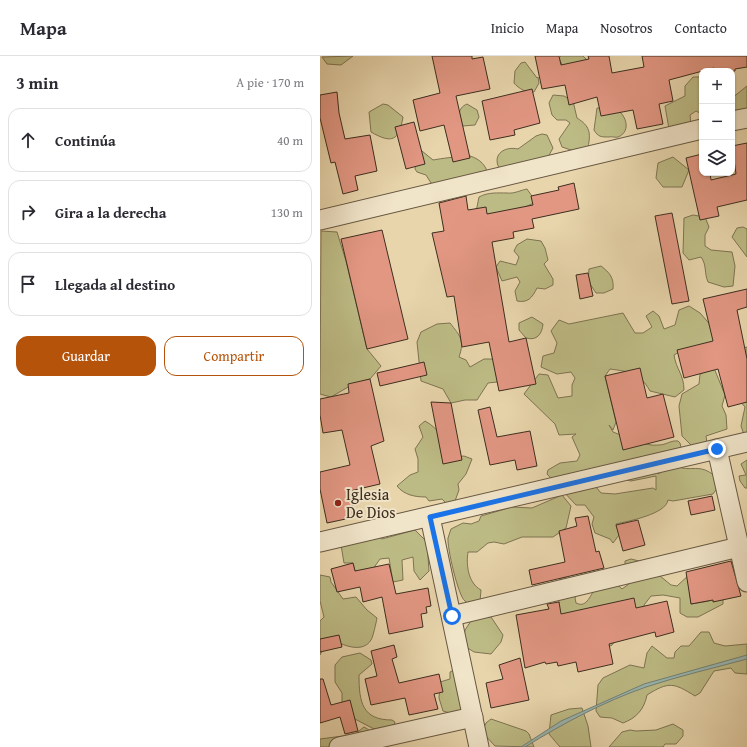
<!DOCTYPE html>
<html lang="es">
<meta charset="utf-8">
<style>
:root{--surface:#fff;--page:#f2f2f3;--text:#2b2b33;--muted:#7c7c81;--line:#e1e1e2;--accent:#b45309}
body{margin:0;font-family:"Gentium Book Plus",serif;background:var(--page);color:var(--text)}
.controls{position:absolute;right:12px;top:12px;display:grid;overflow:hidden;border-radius:8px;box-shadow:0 1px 3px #0004}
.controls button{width:36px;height:36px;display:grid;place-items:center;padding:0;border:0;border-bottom:1px solid var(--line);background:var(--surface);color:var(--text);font:20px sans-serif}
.stop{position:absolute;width:12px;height:12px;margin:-9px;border:3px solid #1a73e8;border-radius:50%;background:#fff}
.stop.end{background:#1a73e8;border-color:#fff;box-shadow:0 1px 4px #0008}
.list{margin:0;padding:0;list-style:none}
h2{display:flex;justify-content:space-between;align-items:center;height:52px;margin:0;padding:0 16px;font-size:17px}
h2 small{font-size:13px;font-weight:400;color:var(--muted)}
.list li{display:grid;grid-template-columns:26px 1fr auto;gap:12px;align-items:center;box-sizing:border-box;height:64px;margin:0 8px 8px;padding:0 8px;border:1px solid var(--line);border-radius:12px}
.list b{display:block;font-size:15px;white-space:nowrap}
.list em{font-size:13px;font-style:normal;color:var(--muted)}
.actions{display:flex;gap:8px;padding:12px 16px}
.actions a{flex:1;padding:9px 0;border:1px solid var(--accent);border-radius:12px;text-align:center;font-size:14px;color:var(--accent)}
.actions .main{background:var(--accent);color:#fff}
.icon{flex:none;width:22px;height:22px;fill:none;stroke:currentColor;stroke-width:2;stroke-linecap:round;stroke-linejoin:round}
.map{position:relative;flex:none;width:427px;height:691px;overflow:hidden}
header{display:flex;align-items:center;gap:24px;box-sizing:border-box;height:56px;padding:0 20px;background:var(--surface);border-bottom:1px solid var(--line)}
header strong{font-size:19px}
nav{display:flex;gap:22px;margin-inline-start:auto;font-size:14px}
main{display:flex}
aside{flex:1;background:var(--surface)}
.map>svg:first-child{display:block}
</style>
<header>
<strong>Mapa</strong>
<nav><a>Inicio</a><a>Mapa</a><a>Nosotros</a><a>Contacto</a></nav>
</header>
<main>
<aside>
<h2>3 min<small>A pie · 170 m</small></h2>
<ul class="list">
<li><svg class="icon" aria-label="ahead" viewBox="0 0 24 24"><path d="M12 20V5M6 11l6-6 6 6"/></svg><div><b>Continúa</b></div><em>40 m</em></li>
<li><svg class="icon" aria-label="right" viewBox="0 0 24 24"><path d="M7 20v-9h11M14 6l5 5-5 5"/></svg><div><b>Gira a la derecha</b></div><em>130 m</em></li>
<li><svg class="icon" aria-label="arrive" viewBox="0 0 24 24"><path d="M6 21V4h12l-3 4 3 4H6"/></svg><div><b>Llegada al destino</b></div></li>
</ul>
<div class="actions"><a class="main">Guardar</a><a>Compartir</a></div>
</aside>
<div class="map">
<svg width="427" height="691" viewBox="0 0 427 691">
<rect width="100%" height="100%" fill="#e8d5ac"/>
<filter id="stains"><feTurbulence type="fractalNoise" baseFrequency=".005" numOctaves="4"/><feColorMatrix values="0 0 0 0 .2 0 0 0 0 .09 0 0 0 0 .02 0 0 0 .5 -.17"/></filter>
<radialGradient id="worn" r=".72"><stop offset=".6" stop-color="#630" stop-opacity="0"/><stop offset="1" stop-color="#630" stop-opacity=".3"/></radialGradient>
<g fill="#bdbb85" stroke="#7e7452" fill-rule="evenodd">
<path d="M 33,0 L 21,9 L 7,8 L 2,1 Z"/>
<path d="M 241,0 L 263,0 L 266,3 L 265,9 L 243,11 L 239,2 Z"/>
<path d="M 205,6 L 217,22 L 218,21 L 219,27 L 214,36 C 207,37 199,33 194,27 L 195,15 L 201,7 Z"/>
<path d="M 373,21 L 382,21 L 382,58 L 376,55 L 370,59 L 371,68 L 349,73 L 345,50 L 365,40 L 365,30 Z"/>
<path d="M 427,30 L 427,55 L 417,56 L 412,53 L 412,42 Z"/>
<path d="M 233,39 L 244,40 L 253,45 L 257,62 C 270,70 271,77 268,91 L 254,95 L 242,91 L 239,83 L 250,67 L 246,64 L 237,64 L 232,59 L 229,47 Z"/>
<path d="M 63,48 L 68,49 L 83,61 C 79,85 72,88 51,76 L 49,56 Z"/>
<path d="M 147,48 L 157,54 L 159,61 L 155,69 L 143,70 C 138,62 137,52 147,48 Z"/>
<path d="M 277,52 C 282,52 288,51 293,52 C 305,55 313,75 298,81 C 296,82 292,80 289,81 C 281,81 278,81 274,74 Z"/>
<path d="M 222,78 L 227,79 L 233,92 L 228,101 L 179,112 C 172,98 185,90 198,93 L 216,80 Z"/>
<path d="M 102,95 L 113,104 C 118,103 147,99 150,100 C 160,103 167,110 168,120 L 116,129 L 111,127 L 106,119 L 97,116 L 95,113 L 97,99 Z"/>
<path d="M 353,101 L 369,114 L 362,131 L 343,131 L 336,122 L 338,107 Z"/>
<path d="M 207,133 L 216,146 L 179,163 L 156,156 L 159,141 C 168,136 178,137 187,137 C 194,138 201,134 207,133 Z"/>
<path d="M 373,159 L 385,161 L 389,171 L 385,179 L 385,190 L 391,194 L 412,196 L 415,210 L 413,230 L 404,231 L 388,226 C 384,217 387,209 381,201 L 369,204 L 363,197 L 364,162 Z"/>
<path d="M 423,171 L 427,173 L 427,201 L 412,181 L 417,172 Z"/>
<path d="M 1,175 L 17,176 L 26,205 L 47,293 L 61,310 L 50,323 L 35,327 L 11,341 L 0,338 Z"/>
<path d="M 207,183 L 221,185 L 225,192 L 228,204 L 224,208 L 233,223 L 233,229 L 225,233 L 217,232 C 212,242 208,247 197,245 L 195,235 L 200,226 L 197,221 L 182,225 L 176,211 L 180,205 L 196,209 L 199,201 L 194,195 L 197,189 Z"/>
<path d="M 281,210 C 290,217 294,222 293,233 L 284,237 L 276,237 L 268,225 L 269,213 Z"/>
<path d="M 369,250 L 380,257 L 401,281 L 401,288 L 366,292 L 354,299 C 356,313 364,319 364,334 L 355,341 L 330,335 C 319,316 311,316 290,313 L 285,320 L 296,366 L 293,374 L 289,369 L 293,376 C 306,381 325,391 339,389 C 346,389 351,384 358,385 L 360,387 L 362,396 L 340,414 L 338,418 L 353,409 C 372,418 379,405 397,422 L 398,431 L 393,438 L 353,445 L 348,444 C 346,458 309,465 296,468 L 299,479 L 293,487 L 290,483 L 275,477 L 272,468 L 274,461 L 265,449 L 256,449 L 227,418 L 228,414 L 240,407 L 257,405 L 260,399 L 252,381 L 256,378 L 239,379 L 235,368 L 204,338 L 219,318 L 228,319 L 238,342 L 252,340 L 252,329 L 255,322 L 251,316 L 237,318 L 221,311 L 223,300 L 234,297 L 237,287 L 231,275 L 239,264 L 249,268 L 303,257 L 315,277 L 323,277 L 332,271 L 326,260 L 333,255 L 339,260 L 344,273 L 355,269 L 359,254 ZM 336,420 L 336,434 L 333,432 L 295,438 L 281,437 L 276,431 L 302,423 L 311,425 Z"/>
<path d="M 212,261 L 223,268 C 222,278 217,285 206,282 L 199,274 L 199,267 Z"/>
<path d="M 130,267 C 140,280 145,284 139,301 L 146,304 L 150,311 L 164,303 L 179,303 L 182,316 L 177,326 L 168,327 L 157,344 L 145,344 L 131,347 L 123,333 L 101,325 L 97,286 L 101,276 L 117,268 Z"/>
<path d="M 427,291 L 427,387 L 421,370 L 425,351 L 420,345 L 416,294 Z"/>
<path d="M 394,312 L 405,339 L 402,350 L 406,359 L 407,373 L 386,380 L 387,387 L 373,391 L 362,380 L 359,350 L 362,338 L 379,328 L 380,318 Z"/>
<path d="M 105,365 C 120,373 126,387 134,401 L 144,400 L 152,403 L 146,418 L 138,428 L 139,434 L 135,445 L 126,447 L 122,443 L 109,445 L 106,441 C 95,441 84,439 77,430 L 90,419 L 98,416 L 98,403 L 95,393 L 103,381 L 99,370 Z"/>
<path d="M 427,404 L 427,432 L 425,432 L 420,425 L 419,420 L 426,419 L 421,408 Z"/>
<path d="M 242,439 L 251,450 L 246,472 L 233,481 L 202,481 L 184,488 L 174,486 L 168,487 L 157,496 L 148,496 C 146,509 148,527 161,534 L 160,545 C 155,546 149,549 145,545 C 138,540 127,491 128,482 C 129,479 130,476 131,473 L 143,467 L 151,468 L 159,465 L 161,460 L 192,451 L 212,452 Z"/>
<path d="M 95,474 L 107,486 L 109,515 L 100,524 L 94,515 L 93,501 L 82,504 L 83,524 L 73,526 L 69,502 L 60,503 L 53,513 L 36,518 L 33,507 L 24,507 L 21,489 L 55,479 L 62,483 Z"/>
<path d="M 311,503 L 323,506 L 351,529 L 357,530 L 371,517 L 370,539 L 371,548 L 389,545 L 389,537 L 403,538 L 403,548 L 378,561 L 367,561 L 360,557 L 360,542 L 343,539 L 331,540 L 324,549 L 325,553 L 291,590 L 213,559 C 222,555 232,553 239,547 L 238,525 L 244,520 L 259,533 L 255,542 L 256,547 C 268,553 270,537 277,531 C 281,528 287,526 292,524 L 302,533 L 309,528 L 305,517 L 305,505 Z"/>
<path d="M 0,519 L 10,521 L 11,526 L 23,543 L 36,541 L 47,554 L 57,562 C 56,567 53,581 51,584 C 43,597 25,590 15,585 L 4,591 L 0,599 L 0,565 L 4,561 L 0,545 Z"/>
<path d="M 171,561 L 183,579 L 181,586 L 171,598 L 154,596 L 143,589 L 145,574 L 153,562 Z"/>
<path d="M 381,576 L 389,576 L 394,587 L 405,590 L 427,588 L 427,618 L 415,617 L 411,612 L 394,615 L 380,637 L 375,640 C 354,627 349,625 327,639 C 324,654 316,662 303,667 L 292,662 L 280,661 L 276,655 L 278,629 L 283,622 L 310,609 L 324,612 L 327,597 L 332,590 L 347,602 L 354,602 L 355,596 L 361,590 L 369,590 Z"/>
<path d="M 40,597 L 51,604 L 52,608 L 39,619 C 39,646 42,664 72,664 L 75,666 L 74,670 L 54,673 L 33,662 L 22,652 L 22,637 L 15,626 L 15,609 L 22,601 Z"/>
<path d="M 138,612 L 145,655 L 130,657 L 123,655 L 119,642 L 120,626 L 130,623 L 130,616 Z"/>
<path d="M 262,652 L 268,670 L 271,691 L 240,691 L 229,678 L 231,659 L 249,653 Z"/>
<path d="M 171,663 L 206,675 L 209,678 L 214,691 L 175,690 L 162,676 L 166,667 Z"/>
<path d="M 353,668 L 363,674 L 363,680 L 356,688 L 345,688 L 343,691 L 289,691 L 302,676 L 310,674 L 316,675 L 336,674 Z"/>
<path d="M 44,671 C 54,676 53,681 52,691 L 0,691 L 0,683 L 23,680 L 29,683 Z"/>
</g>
<path fill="#98b7b1" stroke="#748077" d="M 427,599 L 427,603 C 394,612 359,620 326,631 C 283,646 244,667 205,691 L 201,691 L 241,665 L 324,628 Z"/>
<g fill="#e29783" stroke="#3e2e1f">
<path d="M 112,0 L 152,0 L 152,3 L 163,1 L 170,33 L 136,40 L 150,102 L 133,106 L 124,69 L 100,75 L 93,44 L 120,37 Z"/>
<path d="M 215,0 L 239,0 L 241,9 L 269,3 L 268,0 L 289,0 L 292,17 L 324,11 L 322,0 L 427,0 L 427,11 L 415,13 L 415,15 L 395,15 L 394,12 L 349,24 L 353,45 L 339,48 L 343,68 L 317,73 L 313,54 L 281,60 L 277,41 L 249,49 L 245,29 L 222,33 Z"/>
<path d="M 212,33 L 220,67 L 194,74 L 195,79 L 170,84 L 162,45 Z"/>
<path d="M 17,36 L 19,57 L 25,83 L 50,79 L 57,115 L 35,120 L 38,134 L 23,138 L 15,106 L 11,107 L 0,62 L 0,39 Z"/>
<path d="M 94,66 L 105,108 L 86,113 L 75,71 Z"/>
<path d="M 427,87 L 427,144 L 397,151 L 399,160 L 380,164 L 366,102 L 382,98 L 382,117 L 390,117 L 391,124 L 416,118 L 412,90 Z"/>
<path d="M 254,127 L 259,153 L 212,163 L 214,172 L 193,176 L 194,182 L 172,186 L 189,286 L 206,282 L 216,328 L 179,335 L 169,286 L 142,291 L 134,240 L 127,241 L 112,177 L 124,175 L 119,147 L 146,140 L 148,154 L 166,151 L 167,158 L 213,149 L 211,140 L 239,134 L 238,131 Z"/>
<path d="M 352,157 L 369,245 L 352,248 L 335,160 Z"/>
<path d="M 62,174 L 88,283 L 47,293 L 21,183 Z"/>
<path d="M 268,217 L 273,240 L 260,243 L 256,219 Z"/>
<path d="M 427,233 L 427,251 L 417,254 L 427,303 L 427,346 L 408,351 L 398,313 L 364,322 L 357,294 L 393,285 L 383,243 Z"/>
<path d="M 104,306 L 107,319 L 60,330 L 57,317 Z"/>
<path d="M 320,312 L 327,342 L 343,338 L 354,381 L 303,394 L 285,320 Z"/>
<path d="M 50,323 L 64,385 L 51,390 L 60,428 L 30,435 L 35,461 L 7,467 L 0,433 L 0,416 L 30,409 L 22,374 L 3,377 L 0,359 L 0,343 L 29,337 L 28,328 Z"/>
<path d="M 111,346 L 131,347 L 142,404 L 123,408 Z"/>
<path d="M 170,351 L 177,381 L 210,375 L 217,410 L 197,414 L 195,404 L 170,409 L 158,354 Z"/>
<path d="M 392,440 L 395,454 L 371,459 L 368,445 Z"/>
<path d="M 268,460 L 276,496 L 279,495 L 284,512 L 212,529 L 209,514 L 245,506 L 239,475 L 257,470 L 255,462 Z"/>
<path d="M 318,464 L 325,489 L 303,495 L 296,469 Z"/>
<path d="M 411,505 L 421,540 L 393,546 L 393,544 L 371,548 L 366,516 Z"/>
<path d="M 33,507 L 35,515 L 69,508 L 76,538 L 108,532 L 111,550 L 106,551 L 107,557 L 101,558 L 103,571 L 69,578 L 62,541 L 43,546 L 40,531 L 17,536 L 11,513 Z"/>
<path d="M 314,542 L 316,552 L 347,545 L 354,576 L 336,581 L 335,576 L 289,588 L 293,608 L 258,616 L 256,606 L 238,610 L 237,606 L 226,608 L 225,606 L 205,612 L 196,559 L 229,553 L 227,548 L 239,546 L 241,558 Z"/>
<path d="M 19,579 L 22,591 L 0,596 L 0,583 Z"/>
<path d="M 74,589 L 77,601 L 72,603 L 79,627 L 119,618 L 123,636 L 114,638 L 118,653 L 89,659 L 85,642 L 51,649 L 45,623 L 57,620 L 51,595 Z"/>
<path d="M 200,602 L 209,644 L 171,652 L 166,627 L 183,623 L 179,609 Z"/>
<path d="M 0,623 L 3,623 L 11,649 L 30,644 L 38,675 L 25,678 L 20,661 L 0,667 Z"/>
</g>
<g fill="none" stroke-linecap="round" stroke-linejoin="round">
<defs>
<g id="minor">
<path d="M 412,65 L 427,62"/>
<path d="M 0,164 L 382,73"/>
<path d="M 397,393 L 427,526"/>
<path d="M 110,461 L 159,691"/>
<path d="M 0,486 L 427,386"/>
<path d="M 132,560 L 419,491"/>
<path d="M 19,691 L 153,661"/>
</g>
</defs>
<use href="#minor" stroke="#685842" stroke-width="21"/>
<use href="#minor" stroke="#f0e4c9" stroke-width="19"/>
</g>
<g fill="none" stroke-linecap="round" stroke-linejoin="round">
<path stroke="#1a73e8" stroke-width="5" d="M 132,560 L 110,461 L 397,393"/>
</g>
<circle fill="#8f2418" stroke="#f0e4c9" stroke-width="1.5" cx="18" cy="447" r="4"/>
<g text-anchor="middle" stroke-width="4" stroke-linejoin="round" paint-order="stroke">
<g font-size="16" fill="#3e2e1f" stroke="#f0e4c9" text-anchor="start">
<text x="26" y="444">Iglesia<tspan x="26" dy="18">De Dios</tspan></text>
</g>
</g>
<rect width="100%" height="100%" filter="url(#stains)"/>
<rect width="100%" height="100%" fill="url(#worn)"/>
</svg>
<div class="controls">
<button>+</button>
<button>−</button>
<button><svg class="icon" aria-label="layers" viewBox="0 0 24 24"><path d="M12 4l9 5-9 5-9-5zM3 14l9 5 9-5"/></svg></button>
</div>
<div class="stop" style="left:132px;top:560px"></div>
<div class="stop end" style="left:397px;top:393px"></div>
</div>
</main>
